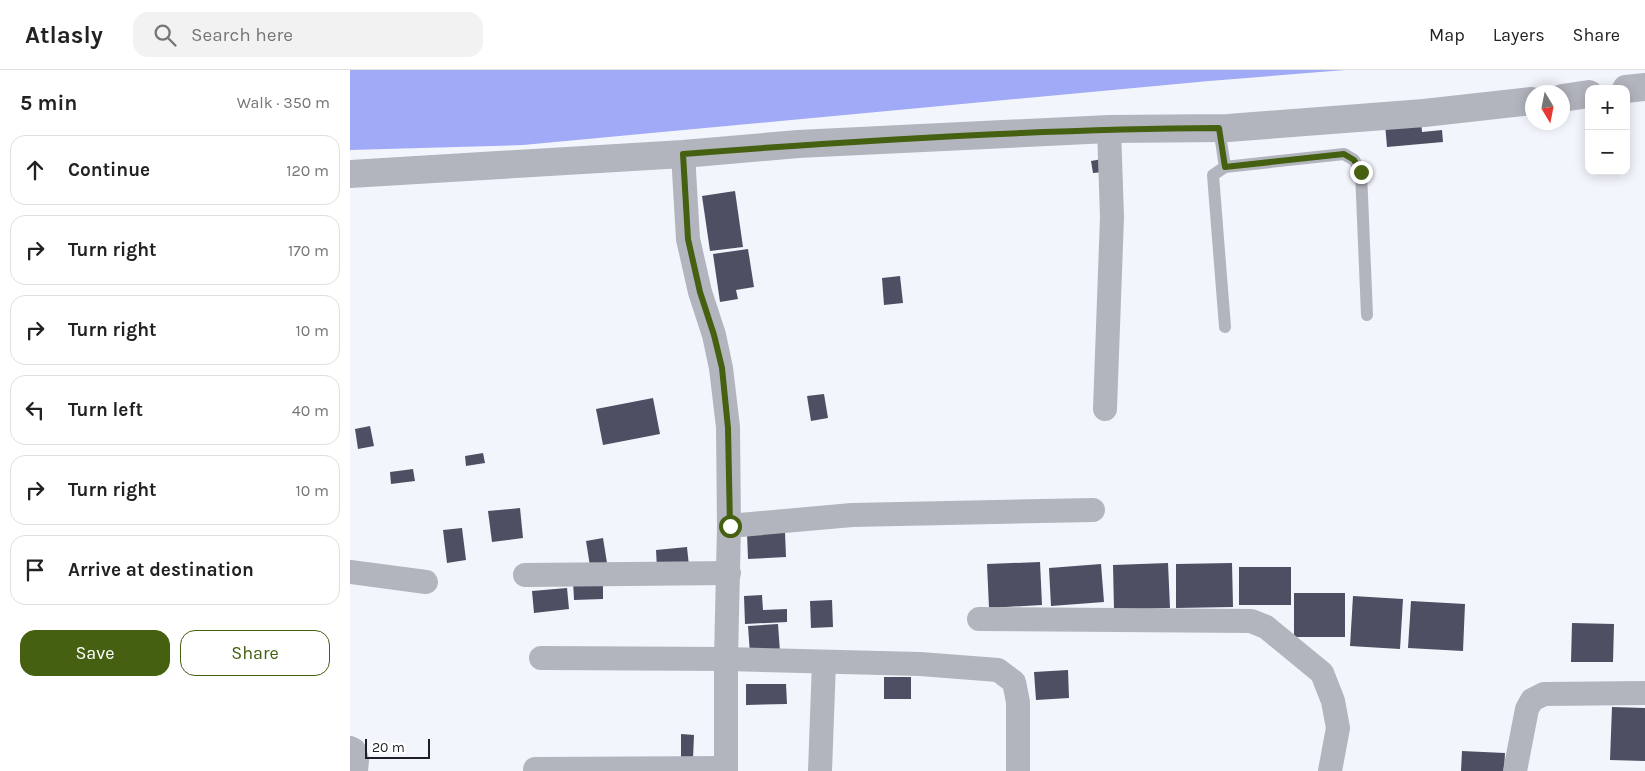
<!DOCTYPE html>
<meta charset="utf-8">
<style>
:root{--surface:#fff;--page:#f2f2f2;--text:#222;--muted:#767676;--line:#e0e0e0;--accent:#446010}
body{margin:0;font-family:Karla,sans-serif;background:var(--page);color:var(--text)}
.controls{position:absolute;right:15px;top:15px;display:grid;overflow:hidden;border-radius:10px;box-shadow:0 2px 12px #0003}
.controls button{width:45px;height:45px;display:grid;place-items:center;padding:0;border:0;border-bottom:1px solid var(--line);background:var(--surface);color:var(--text);font:25px sans-serif}
.compass{position:absolute;left:1175px;top:15px;width:45px;height:45px;border-radius:50%;background:var(--surface);box-shadow:0 2px 12px #0003;rotate:170deg}
.scale{position:absolute;left:15px;bottom:12px;width:65px;box-sizing:border-box;padding-left:5px;border:2px solid #1e2027;border-top:0;font-size:14px;line-height:18px;white-space:nowrap;color:#1e2027;-webkit-text-stroke:4px #fff;paint-order:stroke}
.stop{position:absolute;width:15px;height:15px;margin:-11px;border:4px solid #446010;border-radius:50%;background:#fff}
.stop.end{background:#446010;border-color:#fff;box-shadow:0 1px 5px #0008}
.list{margin:0;padding:0;list-style:none}
h2{display:flex;justify-content:space-between;align-items:center;height:65px;margin:0;padding:0 20px;font-size:21px}
h2 small{font-size:16px;font-weight:400;color:var(--muted)}
.list li{display:grid;grid-template-columns:32px 1fr auto;gap:15px;align-items:center;box-sizing:border-box;height:70px;margin:0 10px 10px;padding:0 10px;border:1px solid var(--line);border-radius:15px}
.list b{display:block;font-size:19px;white-space:nowrap}
.list em{font-size:16px;font-style:normal;color:var(--muted)}
.actions{display:flex;gap:10px;padding:15px 20px}
.actions a{flex:1;padding:11px 0;border:1px solid var(--accent);border-radius:15px;text-align:center;font-size:18px;color:var(--accent)}
.actions .main{background:var(--accent);color:#fff}
.icon{flex:none;width:28px;height:28px;fill:none;stroke:currentColor;stroke-width:2;stroke-linecap:round;stroke-linejoin:round}
.map{position:relative;flex:none;width:1295px;height:701px;overflow:hidden}
header{display:flex;align-items:center;gap:30px;box-sizing:border-box;height:70px;padding:0 25px;background:var(--surface);border-bottom:1px solid var(--line)}
header strong{font-size:24px}
nav{display:flex;gap:28px;margin-inline-start:auto;font-size:18px}
.search{width:350px;height:45px;background:var(--page);display:flex;align-items:center;gap:12px;box-sizing:border-box;padding:0 18px;border-radius:15px;color:var(--muted);font-size:19px}
main{display:flex}
aside{flex:1;background:var(--surface)}
.map>svg:first-child{display:block}
</style>
<header>
<strong>Atlasly</strong>
<div class="search"><svg class="icon" aria-label="search" viewBox="0 0 24 24"><circle cx="10" cy="10" r="6"/><path d="M15 15l6 6"/></svg>Search here</div>
<nav><a>Map</a><a>Layers</a><a>Share</a></nav>
</header>
<main>
<aside>
<h2>5 min<small>Walk · 350 m</small></h2>
<ul class="list">
<li><svg class="icon" aria-label="ahead" viewBox="0 0 24 24"><path d="M12 20V5M6 11l6-6 6 6"/></svg><div><b>Continue</b></div><em>120 m</em></li>
<li><svg class="icon" aria-label="right" viewBox="0 0 24 24"><path d="M7 20v-9h11M14 6l5 5-5 5"/></svg><div><b>Turn right</b></div><em>170 m</em></li>
<li><svg class="icon" aria-label="right" viewBox="0 0 24 24"><path d="M7 20v-9h11M14 6l5 5-5 5"/></svg><div><b>Turn right</b></div><em>10 m</em></li>
<li><svg class="icon" aria-label="left" viewBox="0 0 24 24"><path d="M17 20v-9H6M10 6l-5 5 5 5"/></svg><div><b>Turn left</b></div><em>40 m</em></li>
<li><svg class="icon" aria-label="right" viewBox="0 0 24 24"><path d="M7 20v-9h11M14 6l5 5-5 5"/></svg><div><b>Turn right</b></div><em>10 m</em></li>
<li><svg class="icon" aria-label="arrive" viewBox="0 0 24 24"><path d="M6 21V4h12l-3 4 3 4H6"/></svg><div><b>Arrive at destination</b></div></li>
</ul>
<div class="actions"><a class="main">Save</a><a>Share</a></div>
</aside>
<div class="map">
<svg width="1295" height="701" viewBox="0 0 1295 701">
<rect width="100%" height="100%" fill="#f3f5fd"/>
<path fill="#a0aaf6" d="M 0,0 L 995,0 L 859,11 L 173,75 L 0,80 Z"/>
<g fill="#4d5062">
<path d="M 1071,51 L 1072,62 L 1092,60 L 1093,72 L 1037,77 L 1035,54 Z"/>
<path d="M 752,89 L 754,102 L 743,103 L 741,91 Z"/>
<path d="M 385,121 L 393,177 L 360,181 L 352,126 Z"/>
<path d="M 398,179 L 404,217 L 386,220 L 388,229 L 370,232 L 363,184 Z"/>
<path d="M 550,206 L 553,233 L 534,235 L 532,208 Z"/>
<path d="M 474,324 L 478,348 L 461,351 L 457,326 Z"/>
<path d="M 303,328 L 310,364 L 253,375 L 246,339 Z"/>
<path d="M 20,356 L 24,376 L 8,379 L 5,359 Z"/>
<path d="M 133,383 L 135,393 L 116,396 L 115,386 Z"/>
<path d="M 63,399 L 65,411 L 41,414 L 40,402 Z"/>
<path d="M 170,438 L 173,468 L 142,472 L 138,441 Z"/>
<path d="M 112,458 L 116,490 L 97,493 L 93,460 Z"/>
<path d="M 435,462 L 436,487 L 398,489 L 397,463 Z"/>
<path d="M 253,468 L 257,493 L 240,496 L 236,471 Z"/>
<path d="M 337,477 L 339,496 L 307,499 L 306,480 Z"/>
<path d="M 690,492 L 692,535 L 639,538 L 637,494 Z"/>
<path d="M 818,493 L 820,538 L 764,540 L 763,495 Z"/>
<path d="M 882,493 L 883,537 L 826,538 L 826,494 Z"/>
<path d="M 751,494 L 754,532 L 701,536 L 699,498 Z"/>
<rect x="889" y="497" width="52" height="38"/>
<path d="M 223,510 L 253,510 L 253,529 L 224,530 Z"/>
<path d="M 217,518 L 219,539 L 184,543 L 182,521 Z"/>
<rect x="944" y="523" width="51" height="44"/>
<path d="M 412,525 L 413,540 L 437,539 L 437,552 L 395,554 L 394,526 Z"/>
<path d="M 1003,526 L 1053,529 L 1050,579 L 1000,576 Z"/>
<path d="M 482,530 L 483,557 L 461,558 L 460,531 Z"/>
<path d="M 1061,531 L 1115,534 L 1113,581 L 1058,578 Z"/>
<path d="M 1222,553 L 1264,554 L 1263,592 L 1221,592 Z"/>
<path d="M 428,554 L 430,582 L 400,584 L 398,556 Z"/>
<path d="M 718,600 L 719,628 L 686,630 L 684,602 Z"/>
<rect x="534" y="607" width="27" height="22"/>
<path d="M 396,614 L 436,614 L 437,634 L 396,635 Z"/>
<path d="M 1262,637 L 1295,638 L 1295,691 L 1260,690 Z"/>
<path d="M 331,664 L 344,665 L 343,689 L 331,689 Z"/>
<path d="M 1112,681 L 1155,683 L 1154,701 L 1111,701 Z"/>
</g>
<g fill="none" stroke-linecap="round" stroke-linejoin="round">
<g stroke="#b3b5be" stroke-width="12">
<path d="M 869,58 L 875,97 L 863,105 L 875,257"/>
<path d="M 875,97 L 994,84 L 1004,90 L 1011,102 L 1017,245"/>
</g>
<g stroke="#b3b5be" stroke-width="24">
<path d="M 333,84 L 338,169 L 350,222 L 364,265 L 371,298 L 378,357 L 379,456 L 376,589 L 376,701"/>
<path d="M 755,339 L 762,147 L 759,59"/>
<path d="M 379,456 L 502,445 L 743,440"/>
<path d="M 0,502 L 76,512"/>
<path d="M 175,505 L 379,503"/>
<path d="M 629,549 L 901,551 L 916,557 L 972,603 L 983,631 L 988,658 L 980,701"/>
<path d="M 191,588 L 376,589 L 570,594 L 648,600 L 664,612 L 668,632 L 668,701"/>
<path d="M 0,678 L 4,680 L 7,690 L 6,701"/>
<path d="M 185,699 L 376,698"/>
<path d="M 470,701 L 474,592"/>
<path d="M 1165,701 L 1177,639 L 1182,630 L 1194,624 L 1295,623"/>
</g>
<g stroke="#b3b5be" stroke-width="28">
<path d="M 1276,19 L 1295,17"/>
<path d="M 1212,28 L 1239,24"/>
<path d="M 0,104 L 333,84 L 448,74 L 759,59 L 878,58 L 1074,43 L 1182,31"/>
</g>
</g>
<g fill="none" stroke-linecap="round" stroke-linejoin="round">
<path stroke="#446010" stroke-width="6" d="M 380,456 L 378,358 L 372,298 L 364,265 L 350,222 L 338,169 L 333,84 C 511,70 690,59 869,58 L 875,97 L 994,84 L 1004,90 L 1011,102"/>
</g>
</svg>
<div class="controls">
<button>+</button>
<button>−</button>
</div>
<svg class="compass" viewBox="-18 -18 36 36"><path d="M0-13l5 13h-10z" fill="#e53935"/><path d="M0 13l5-13h-10z" fill="#767676"/></svg>
<div class="scale">20 m</div>
<div class="stop" style="left:380px;top:456px"></div>
<div class="stop end" style="left:1011px;top:102px"></div>
</div>
</main>
